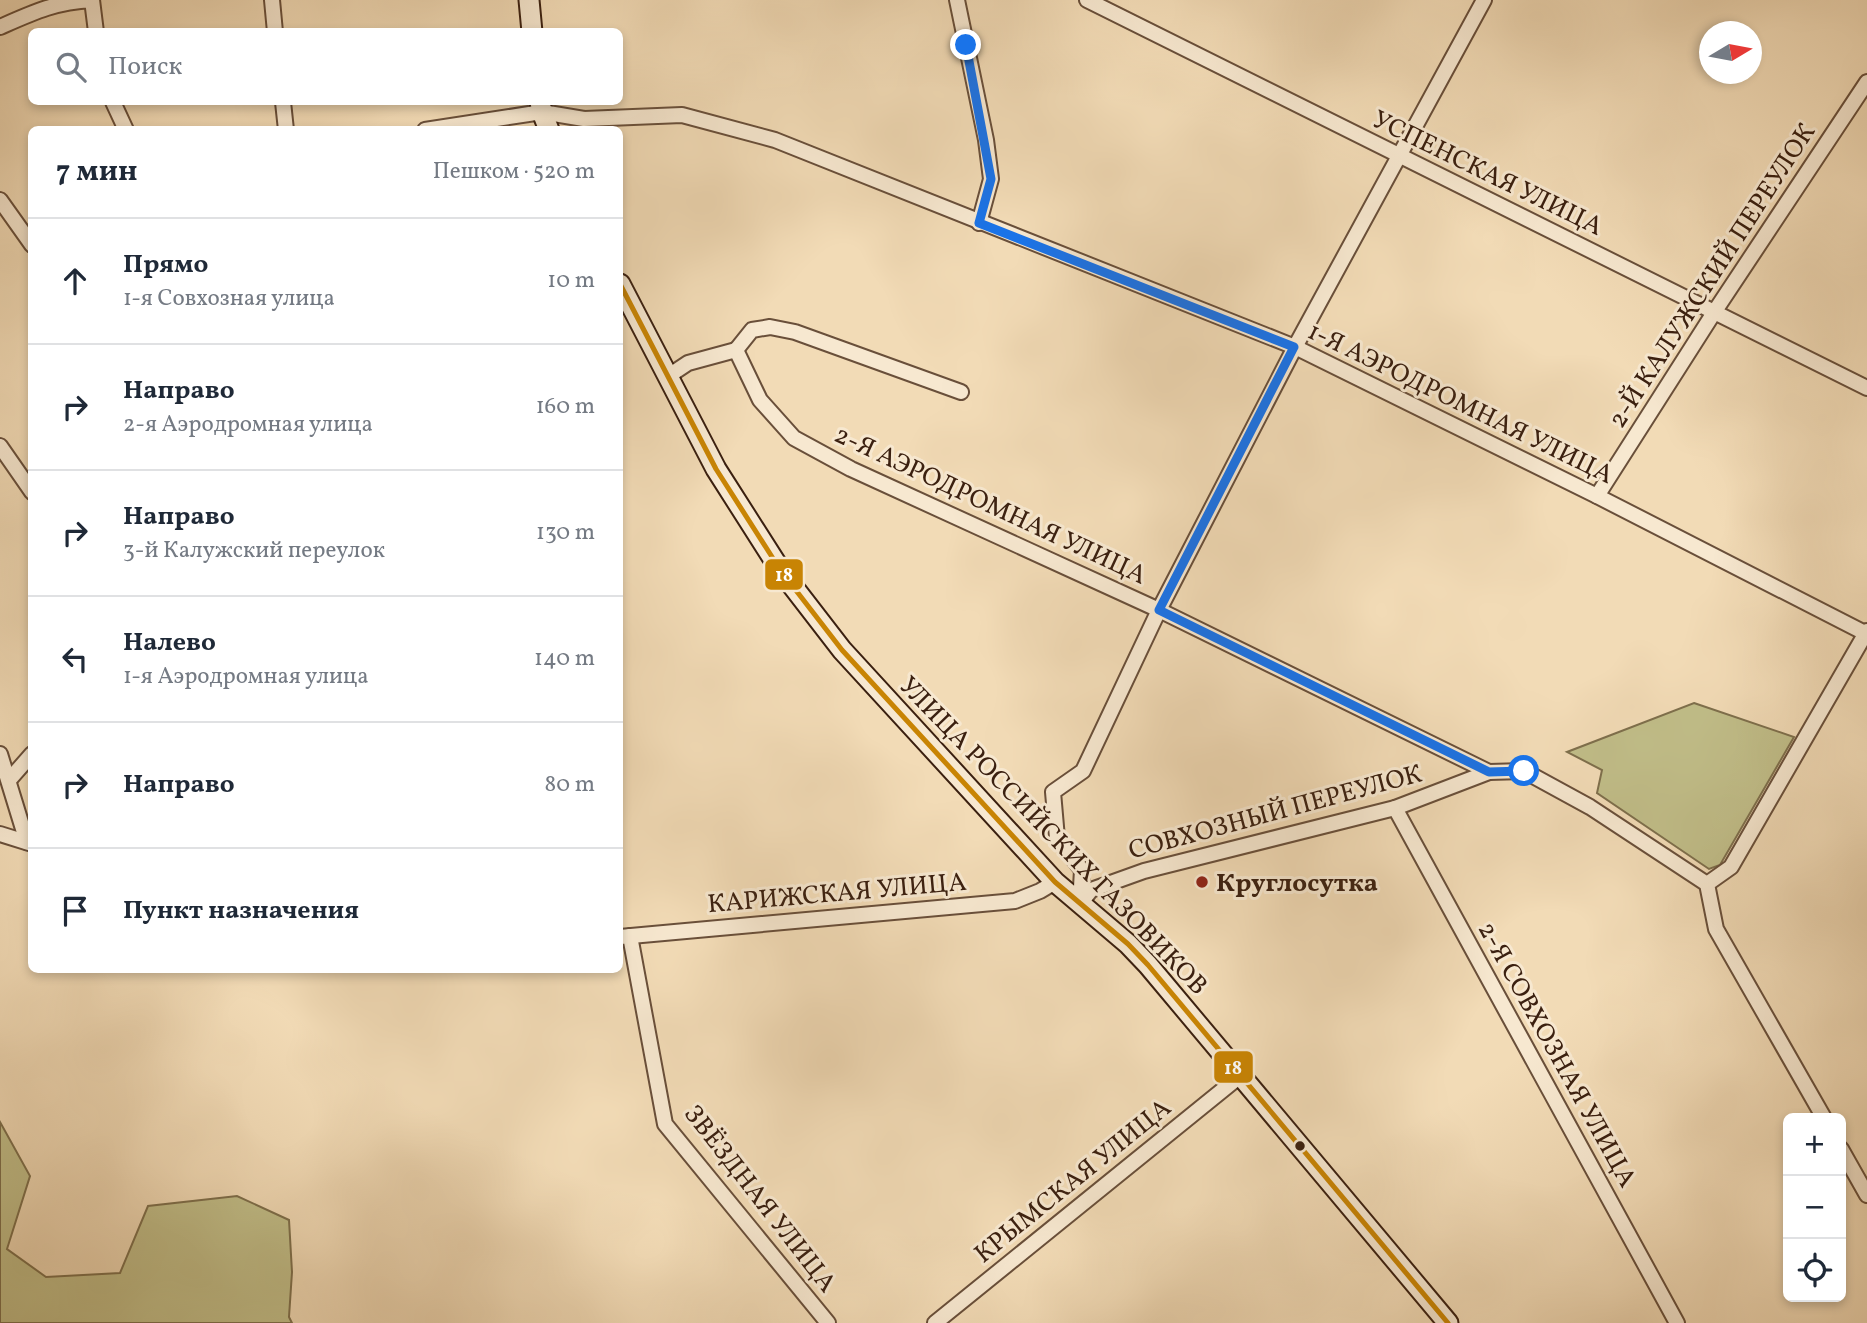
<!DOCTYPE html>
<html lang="ru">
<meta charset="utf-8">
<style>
:root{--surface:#fff;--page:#f6f6f7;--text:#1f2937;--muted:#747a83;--line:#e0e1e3}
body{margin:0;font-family:Vollkorn,serif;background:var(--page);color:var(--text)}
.controls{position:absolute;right:21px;bottom:21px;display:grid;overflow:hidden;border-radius:10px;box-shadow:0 4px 10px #0003}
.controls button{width:63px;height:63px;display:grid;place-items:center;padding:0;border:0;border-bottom:2px solid var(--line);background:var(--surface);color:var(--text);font:35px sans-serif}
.compass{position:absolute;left:1699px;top:21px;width:63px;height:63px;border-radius:50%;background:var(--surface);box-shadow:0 4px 10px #0003;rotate:80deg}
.stop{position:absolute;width:21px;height:21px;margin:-16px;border:5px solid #1a73e8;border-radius:50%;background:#fff}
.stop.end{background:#1a73e8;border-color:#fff;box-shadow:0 2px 7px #0008}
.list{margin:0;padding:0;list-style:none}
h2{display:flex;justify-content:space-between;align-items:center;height:91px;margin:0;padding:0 28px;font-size:30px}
h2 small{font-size:23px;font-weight:400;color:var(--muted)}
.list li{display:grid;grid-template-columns:46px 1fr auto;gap:21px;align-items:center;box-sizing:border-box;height:126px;padding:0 28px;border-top:2px solid var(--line)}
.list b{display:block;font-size:26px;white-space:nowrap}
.list p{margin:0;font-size:23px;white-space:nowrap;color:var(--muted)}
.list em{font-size:23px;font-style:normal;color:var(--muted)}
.icon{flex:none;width:38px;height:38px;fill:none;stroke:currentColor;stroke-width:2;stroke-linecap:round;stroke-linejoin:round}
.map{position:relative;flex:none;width:1867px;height:1323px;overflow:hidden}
.search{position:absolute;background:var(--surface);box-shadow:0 4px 10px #0003;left:28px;top:28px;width:595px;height:77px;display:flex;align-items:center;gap:18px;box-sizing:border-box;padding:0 24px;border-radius:10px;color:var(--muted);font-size:26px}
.panel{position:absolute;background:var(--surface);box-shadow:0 4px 10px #0003;left:28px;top:126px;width:595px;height:847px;border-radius:10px}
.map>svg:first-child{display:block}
</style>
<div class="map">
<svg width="1867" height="1323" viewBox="0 0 1867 1323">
<rect width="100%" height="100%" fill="#f2dbb6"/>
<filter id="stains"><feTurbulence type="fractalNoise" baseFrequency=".00286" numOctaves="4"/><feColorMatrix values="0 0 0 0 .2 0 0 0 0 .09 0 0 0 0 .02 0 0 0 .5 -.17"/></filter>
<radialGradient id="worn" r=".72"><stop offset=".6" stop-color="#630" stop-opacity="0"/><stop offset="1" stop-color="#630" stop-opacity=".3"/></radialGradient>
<g fill="#c1be89" stroke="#7e6f4c" stroke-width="2">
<path d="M 1694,703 L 1794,737 L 1720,865 L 1709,869 L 1597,793 L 1602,770 L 1567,752 Z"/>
<path d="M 0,1122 L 30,1176 L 7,1249 L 46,1277 L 120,1273 L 148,1206 L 237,1196 L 289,1220 L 292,1272 L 289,1317 L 292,1323 L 0,1323 Z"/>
</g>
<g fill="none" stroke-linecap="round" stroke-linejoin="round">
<defs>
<g id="minor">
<path d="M 272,0 L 275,32"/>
<path d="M 957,0 L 986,140 L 991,179 L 979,223"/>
<path d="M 1087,0 L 1867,388"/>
<path d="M 0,27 C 34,12 55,2 92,0 L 96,32"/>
<path d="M 113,102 L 126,130"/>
<path d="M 283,102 L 286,130"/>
<path d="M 425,130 L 542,112 L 584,119 L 682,115 L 775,140 L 1295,347 L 1597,496 L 1867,634"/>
<path d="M 0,200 L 32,245"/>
<path d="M 736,350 L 760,400 L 794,438 L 851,469 L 1159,610 L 1489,772"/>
<path d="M 736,350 L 752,330 L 770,327 L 795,332 L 961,392"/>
<path d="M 667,377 L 688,363 L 736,350"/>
<path d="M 0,446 L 32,492"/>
<path d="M 1597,496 L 1715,311 L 1867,82"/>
<path d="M 0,754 L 27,842"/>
<path d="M 9,780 L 32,754"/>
<path d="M 1395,808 L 1677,1323"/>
<path d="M 0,834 L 32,844"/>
<path d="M 1707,884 L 1731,867 L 1867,631"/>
<path d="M 1080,904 L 1082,870 L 1057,838 L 1053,792 L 1083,771 L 1159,610 L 1295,347 L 1484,0"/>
<path d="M 1080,904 L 1091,890 L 1144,871 L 1395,808 L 1489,772 L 1524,771 L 1590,807 L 1707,884 L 1716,929 L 1824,1118"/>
<path d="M 630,936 L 665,1124 L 828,1323"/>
<path d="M 620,937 L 1015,901 L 1040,891 L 1055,882"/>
<path d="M 1841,1149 L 1867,1195"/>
<path d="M 935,1323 L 1240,1076"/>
</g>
<g id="secondary">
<path d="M 529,0 L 532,32"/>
<path d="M 540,102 L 542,112 L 549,130"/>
<path d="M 620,284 L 716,469 L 781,571 L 842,650 L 1055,882 L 1128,944 L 1148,965 L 1448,1323"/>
</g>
</defs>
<use href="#minor" stroke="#694f3a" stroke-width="18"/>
<use href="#secondary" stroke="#3b2010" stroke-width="23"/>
<use href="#minor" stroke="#f7e8d0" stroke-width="14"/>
<use href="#secondary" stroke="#f7e8d0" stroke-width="19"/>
<defs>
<path id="bus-1" d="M 620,284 L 716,469 L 781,571 L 842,650 L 1055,882 L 1128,944 L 1148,965 L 1448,1323"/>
</defs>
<use href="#bus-1" stroke="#f7e8d0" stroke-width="10"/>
<use href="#bus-1" stroke="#c88404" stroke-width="5"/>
</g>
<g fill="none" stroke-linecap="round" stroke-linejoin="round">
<path stroke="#1a73e8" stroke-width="9" d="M 966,45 L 991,179 L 979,223 L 1294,347 L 1159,610 L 1489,772 L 1524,771"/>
</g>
<circle fill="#8f2418" stroke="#f7e8d0" stroke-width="2.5" cx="1202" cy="882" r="7"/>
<circle fill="#3b2010" stroke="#f7e8d0" stroke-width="2.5" cx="1300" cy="1146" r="6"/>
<g text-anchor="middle" stroke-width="6" stroke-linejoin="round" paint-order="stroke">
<g font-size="26" fill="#3b2010" stroke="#f7e8d0">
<text transform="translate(1488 172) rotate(26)" y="9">УСПЕНСКАЯ УЛИЦА</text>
<text transform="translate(1711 275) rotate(-57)" y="9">2-Й КАЛУЖСКИЙ ПЕРЕУЛОК</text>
<text transform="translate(1461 402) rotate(26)" y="9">1-Я АЭРОДРОМНАЯ УЛИЦА</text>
<text transform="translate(991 504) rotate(25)" y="9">2-Я АЭРОДРОМНАЯ УЛИЦА</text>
<text transform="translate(1275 811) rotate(-15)" y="9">СОВХОЗНЫЙ ПЕРЕУЛОК</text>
<text transform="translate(1054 835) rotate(46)" y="9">УЛИЦА РОССИЙСКИХ ГАЗОВИКОВ</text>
<text transform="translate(837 892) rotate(-5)" y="9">КАРИЖСКАЯ УЛИЦА</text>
<text transform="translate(1558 1054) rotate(61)" y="9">2-Я СОВХОЗНАЯ УЛИЦА</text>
<text transform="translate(1072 1180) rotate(-39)" y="9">КРЫМСКАЯ УЛИЦА</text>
<text transform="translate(761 1198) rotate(52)" y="9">ЗВЁЗДНАЯ УЛИЦА</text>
</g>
<g font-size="26" font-weight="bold" fill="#3b2010" stroke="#f7e8d0" text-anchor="start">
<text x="1216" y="891">Круглосутка</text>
</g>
</g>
<g stroke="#f7e8d0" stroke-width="2.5">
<rect x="764" y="558" width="40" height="33" rx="7" fill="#c88404"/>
<rect x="1213" y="1050" width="41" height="34" rx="7" fill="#c88404"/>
</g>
<g font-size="19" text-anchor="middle" font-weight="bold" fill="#fff">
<text x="784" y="581">18</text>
<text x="1233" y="1074">18</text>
</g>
<rect width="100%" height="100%" filter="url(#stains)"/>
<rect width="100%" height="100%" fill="url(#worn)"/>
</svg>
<div class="controls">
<button>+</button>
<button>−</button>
<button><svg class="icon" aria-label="locate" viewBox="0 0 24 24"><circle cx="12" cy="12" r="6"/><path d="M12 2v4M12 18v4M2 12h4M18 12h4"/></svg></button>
</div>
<svg class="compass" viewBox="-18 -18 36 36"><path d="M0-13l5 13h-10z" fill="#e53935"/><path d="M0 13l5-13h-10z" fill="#747a83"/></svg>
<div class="stop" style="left:1524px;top:771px"></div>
<div class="stop end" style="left:966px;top:45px"></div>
<div class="search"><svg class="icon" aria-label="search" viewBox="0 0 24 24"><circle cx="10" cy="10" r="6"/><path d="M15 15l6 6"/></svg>Поиск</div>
<section class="panel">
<h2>7 мин<small>Пешком · 520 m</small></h2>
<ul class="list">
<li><svg class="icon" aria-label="ahead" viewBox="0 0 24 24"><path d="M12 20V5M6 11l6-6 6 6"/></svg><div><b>Прямо</b><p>1-я Совхозная улица</p></div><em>10 m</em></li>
<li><svg class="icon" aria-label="right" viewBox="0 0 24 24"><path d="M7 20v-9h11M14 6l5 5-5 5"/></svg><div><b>Направо</b><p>2-я Аэродромная улица</p></div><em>160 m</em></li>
<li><svg class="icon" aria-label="right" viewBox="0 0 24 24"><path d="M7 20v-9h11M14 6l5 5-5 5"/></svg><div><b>Направо</b><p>3-й Калужский переулок</p></div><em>130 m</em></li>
<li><svg class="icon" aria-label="left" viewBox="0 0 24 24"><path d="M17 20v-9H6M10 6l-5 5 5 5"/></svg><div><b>Налево</b><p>1-я Аэродромная улица</p></div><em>140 m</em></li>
<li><svg class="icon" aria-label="right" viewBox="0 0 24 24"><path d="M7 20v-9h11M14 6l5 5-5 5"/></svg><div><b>Направо</b></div><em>80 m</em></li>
<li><svg class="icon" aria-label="arrive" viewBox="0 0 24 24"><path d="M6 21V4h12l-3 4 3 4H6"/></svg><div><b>Пункт назначения</b></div></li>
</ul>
</section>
</div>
